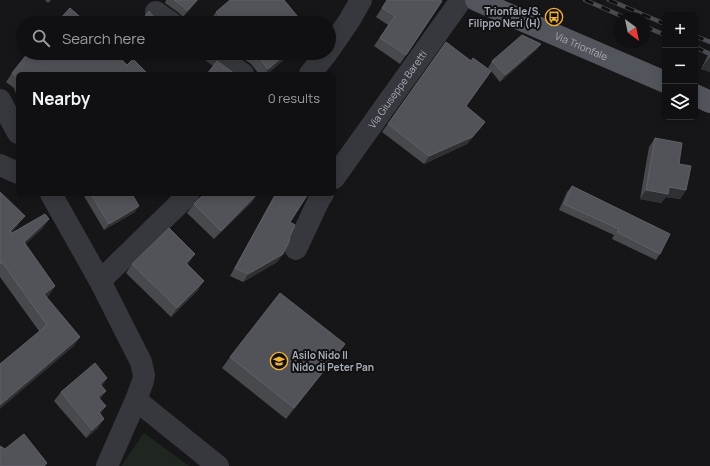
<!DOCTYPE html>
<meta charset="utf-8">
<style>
:root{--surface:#101012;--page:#19191b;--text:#f1f3f6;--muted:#9c9d9f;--line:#303032}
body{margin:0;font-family:Manrope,sans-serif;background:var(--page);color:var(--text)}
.controls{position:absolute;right:12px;top:12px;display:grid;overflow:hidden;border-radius:6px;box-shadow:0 2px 10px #0003}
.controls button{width:36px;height:36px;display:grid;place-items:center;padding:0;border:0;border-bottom:1px solid var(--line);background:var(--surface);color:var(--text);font:20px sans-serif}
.compass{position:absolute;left:614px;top:12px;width:36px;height:36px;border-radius:50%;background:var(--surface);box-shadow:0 2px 10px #0003;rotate:147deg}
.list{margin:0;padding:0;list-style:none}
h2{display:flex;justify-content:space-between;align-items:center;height:52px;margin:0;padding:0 16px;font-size:17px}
h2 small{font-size:13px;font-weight:400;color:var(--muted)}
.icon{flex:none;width:22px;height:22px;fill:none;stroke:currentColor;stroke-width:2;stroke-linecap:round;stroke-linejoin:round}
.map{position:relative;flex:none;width:710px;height:466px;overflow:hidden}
.search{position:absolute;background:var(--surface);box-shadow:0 2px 10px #0003;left:16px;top:16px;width:320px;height:44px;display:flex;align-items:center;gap:10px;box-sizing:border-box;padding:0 14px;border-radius:22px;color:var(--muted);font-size:15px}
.panel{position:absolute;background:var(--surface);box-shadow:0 2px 10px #0003;left:16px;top:72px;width:320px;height:124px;border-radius:6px}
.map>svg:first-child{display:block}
</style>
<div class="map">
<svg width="710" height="466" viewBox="0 0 710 466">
<rect width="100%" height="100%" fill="#161618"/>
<path fill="#1e261f" d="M 144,433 L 189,466 L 121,466 Z"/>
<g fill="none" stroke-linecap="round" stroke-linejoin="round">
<g stroke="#37383d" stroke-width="22">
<path d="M 156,12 L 172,23"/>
<path d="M 329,50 L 349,21 L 361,0"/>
<path d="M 214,53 L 243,74"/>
<path d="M 310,74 L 327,53"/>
<path d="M 0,100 L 18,133"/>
<path d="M 0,165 L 18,173"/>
<path id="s1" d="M 334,178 L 461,0"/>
<path d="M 51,194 L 100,281 L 141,362 L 144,375 L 143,381 L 136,400 L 107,466"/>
<path d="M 296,249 L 319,200 L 323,194"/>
<path d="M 100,281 L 189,194"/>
<path d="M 136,400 L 218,466"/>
</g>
<g stroke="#53555c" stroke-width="22">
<path id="s2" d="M 476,0 L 535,26 L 665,82"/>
<path d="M 695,95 L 710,102"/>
</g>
<defs>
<g id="rail">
<path d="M 585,0 L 626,18"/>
<path d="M 609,0 L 665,24"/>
<path d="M 644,26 L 665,35"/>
<path d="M 695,36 L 710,42"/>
<path d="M 695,47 L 710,54"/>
</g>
</defs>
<use href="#rail" stroke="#4a4c52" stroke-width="4.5"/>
<use href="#rail" stroke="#111113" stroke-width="3" stroke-dasharray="9" stroke-linecap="butt"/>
</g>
<g fill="#47494d">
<path d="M 45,0 L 51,0 L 48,3 Z"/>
<path d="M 166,0 L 198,0 L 183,17 L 179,13 L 165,3 Z"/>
<path d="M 387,0 L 442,1 L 400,64 L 374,46 L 388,25 L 376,17 Z"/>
<path d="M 216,12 L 303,23 L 212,23 L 210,21 Z"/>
<path d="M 446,42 L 471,61 L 491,71 L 488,68 L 492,61 L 541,44 L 536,50 L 500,82 L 491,71 L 466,106 L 485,122 L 480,129 L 467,144 L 424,164 L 382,132 Z"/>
<path d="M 710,51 L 710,72 L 701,69 Z"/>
<path d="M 237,53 L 292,53 L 267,74 L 259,74 L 251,64 L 240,56 Z"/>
<path d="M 127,65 L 18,74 L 18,99 L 14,88 L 6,82 L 12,73 Z"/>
<path d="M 655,138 L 679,164 L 686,190 L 680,199 L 666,197 L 661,203 L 640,199 L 649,147 Z"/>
<path d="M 572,186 L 660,254 L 656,260 L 612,239 L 614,235 L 559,210 L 567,192 Z"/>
<path d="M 0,192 L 18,225 L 12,232 L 12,233 L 43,228 L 25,244 L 55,286 L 49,295 L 47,297 L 74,346 L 39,331 L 0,277 Z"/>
<path d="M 86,194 L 132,194 L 135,212 L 104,230 L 84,196 Z"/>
<path d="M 203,194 L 257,194 L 252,202 L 214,239 L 187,213 L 194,204 L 200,198 Z"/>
<path d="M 275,194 L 308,194 L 290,222 L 290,236 L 283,254 L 277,262 L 243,282 L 230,276 Z"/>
<path d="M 189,263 L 187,264 L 198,290 L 171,317 L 126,273 L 132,264 Z"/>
<path d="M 345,344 L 337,355 L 286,419 L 222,368 L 230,357 Z"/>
<path d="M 107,378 L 102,386 L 100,399 L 100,414 L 98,428 L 86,438 L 54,401 L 61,392 Z"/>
</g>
<g fill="#2f3033">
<path d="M 197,0 L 198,0 L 183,17 L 187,11 Z"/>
<path d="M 541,44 L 536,50 L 500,82 L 505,75 Z"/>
<path d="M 287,53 L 292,53 L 267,74 L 265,74 L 268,69 Z"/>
<path d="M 709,58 L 710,58 L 710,72 L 701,69 Z"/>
<path d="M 485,122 L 480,129 L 467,144 L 424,164 L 429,156 Z"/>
<path d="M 669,187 L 686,190 L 680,199 L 666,197 L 661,203 L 640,199 L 646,190 Z"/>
<path d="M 257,194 L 252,202 L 214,239 L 221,231 Z"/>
<path d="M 139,206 L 135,212 L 104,230 L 109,224 Z"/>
<path d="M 25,216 L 18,225 L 4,240 L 10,231 Z"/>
<path d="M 49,219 L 43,228 L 18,251 L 24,242 Z"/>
<path d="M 195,254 L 189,263 L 180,271 L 186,263 Z"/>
<path d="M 283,254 L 277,262 L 243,282 L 248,274 Z"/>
<path d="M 204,281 L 198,290 L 171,317 L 177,308 Z"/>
<path d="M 55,286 L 49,295 L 38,303 L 44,294 Z"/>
<path d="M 80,337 L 74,346 L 0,409 L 0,405 Z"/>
<path d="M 345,344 L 337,355 L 286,419 L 294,408 Z"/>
<path d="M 107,378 L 101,387 L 100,384 Z"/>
<path d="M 106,391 L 100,400 L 98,397 Z"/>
<path d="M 106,406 L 100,415 L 99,412 Z"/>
<path d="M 104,419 L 98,428 L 86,438 L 92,430 Z"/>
</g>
<g fill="#525359" stroke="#5f6168">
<path d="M 174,0 L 197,0 L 187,11 L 183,6 Z"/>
<path d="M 230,0 L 284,0 L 303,23 L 225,23 L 216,12 Z"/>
<path d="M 387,0 L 440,0 L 442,1 L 406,55 L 380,38 L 395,16 L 382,8 Z"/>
<path d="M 70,8 L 87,23 L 56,23 Z"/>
<path d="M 149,11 L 153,16 L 164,23 L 140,23 Z"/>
<path d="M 522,35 L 541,44 L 505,75 L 492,61 Z"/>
<path d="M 446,42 L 471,61 L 473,58 L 491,71 L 466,106 L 485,122 L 472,137 L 429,156 L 388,124 Z"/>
<path d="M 28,53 L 115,53 L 127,65 L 133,59 L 148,74 L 18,74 L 18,78 L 12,73 Z"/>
<path d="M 254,53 L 287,53 L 268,69 L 257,55 Z"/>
<path d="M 217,61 L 235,74 L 207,74 Z"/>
<path d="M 655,138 L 682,143 L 679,164 L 691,166 L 686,190 L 669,187 L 668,194 L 646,190 Z"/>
<path d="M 572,186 L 670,234 L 660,254 L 617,232 L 619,229 L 564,204 Z"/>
<path d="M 0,192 L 25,216 L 10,231 L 12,233 L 45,214 L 49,219 L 24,242 L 55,286 L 44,294 L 80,337 L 0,405 L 0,364 L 47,325 L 2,262 L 0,264 Z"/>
<path d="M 91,194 L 132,194 L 139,206 L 109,224 Z"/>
<path d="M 204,194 L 257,194 L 221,231 L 194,204 Z"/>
<path d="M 276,194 L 308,194 L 290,222 L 295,225 L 290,236 L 289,242 L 283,254 L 248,274 L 235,268 Z"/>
<path d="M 169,228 L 195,254 L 186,263 L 204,281 L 177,308 L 132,264 Z"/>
<path d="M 280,293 L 345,344 L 294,408 L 230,357 Z"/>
<path d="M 95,363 L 107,378 L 100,384 L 106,391 L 98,397 L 106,406 L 99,412 L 104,419 L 92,430 L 61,392 Z"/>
<path d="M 24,434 L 47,463 L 44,466 L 0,466 L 0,446 L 5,449 Z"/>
</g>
<defs>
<symbol id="bus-ring" viewBox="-11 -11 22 22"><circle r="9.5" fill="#111113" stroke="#f2b134" stroke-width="1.5"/><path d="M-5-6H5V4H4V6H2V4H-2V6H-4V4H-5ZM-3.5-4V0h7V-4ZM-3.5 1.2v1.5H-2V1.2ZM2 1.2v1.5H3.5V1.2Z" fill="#f2b134"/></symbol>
<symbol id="school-ring" viewBox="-11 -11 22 22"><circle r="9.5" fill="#111113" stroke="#f2b134" stroke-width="1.5"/><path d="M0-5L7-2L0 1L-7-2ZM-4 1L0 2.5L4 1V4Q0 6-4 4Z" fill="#f2b134"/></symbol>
</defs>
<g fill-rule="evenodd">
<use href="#bus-ring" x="544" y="7" width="20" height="20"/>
<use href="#school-ring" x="269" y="351" width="20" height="20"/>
</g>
<g text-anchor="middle" stroke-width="4" stroke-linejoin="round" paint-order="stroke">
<g font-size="10" font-weight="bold" fill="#a8adb8" stroke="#111113" text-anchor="end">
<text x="541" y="15">Trionfale/S.<tspan x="541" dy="12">Filippo Neri (H)</tspan></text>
<text x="292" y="359" text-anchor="start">Asilo Nido Il<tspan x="292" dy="12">Nido di Peter Pan</tspan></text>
</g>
<g font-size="10" fill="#a8adb8" stroke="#111113">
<text dy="4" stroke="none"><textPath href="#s2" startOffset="115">Via Trionfale</textPath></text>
<text dy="4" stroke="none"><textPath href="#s1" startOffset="109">Via Giuseppe Baretti</textPath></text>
</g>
</g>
</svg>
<div class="controls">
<button>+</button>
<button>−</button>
<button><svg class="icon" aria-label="layers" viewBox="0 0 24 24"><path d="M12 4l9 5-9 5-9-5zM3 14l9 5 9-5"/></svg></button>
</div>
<svg class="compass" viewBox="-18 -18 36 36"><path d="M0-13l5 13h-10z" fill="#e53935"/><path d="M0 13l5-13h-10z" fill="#9c9d9f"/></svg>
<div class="search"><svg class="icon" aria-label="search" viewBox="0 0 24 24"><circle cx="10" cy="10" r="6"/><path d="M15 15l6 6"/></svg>Search here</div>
<section class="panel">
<h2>Nearby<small>0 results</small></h2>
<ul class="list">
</ul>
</section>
</div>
